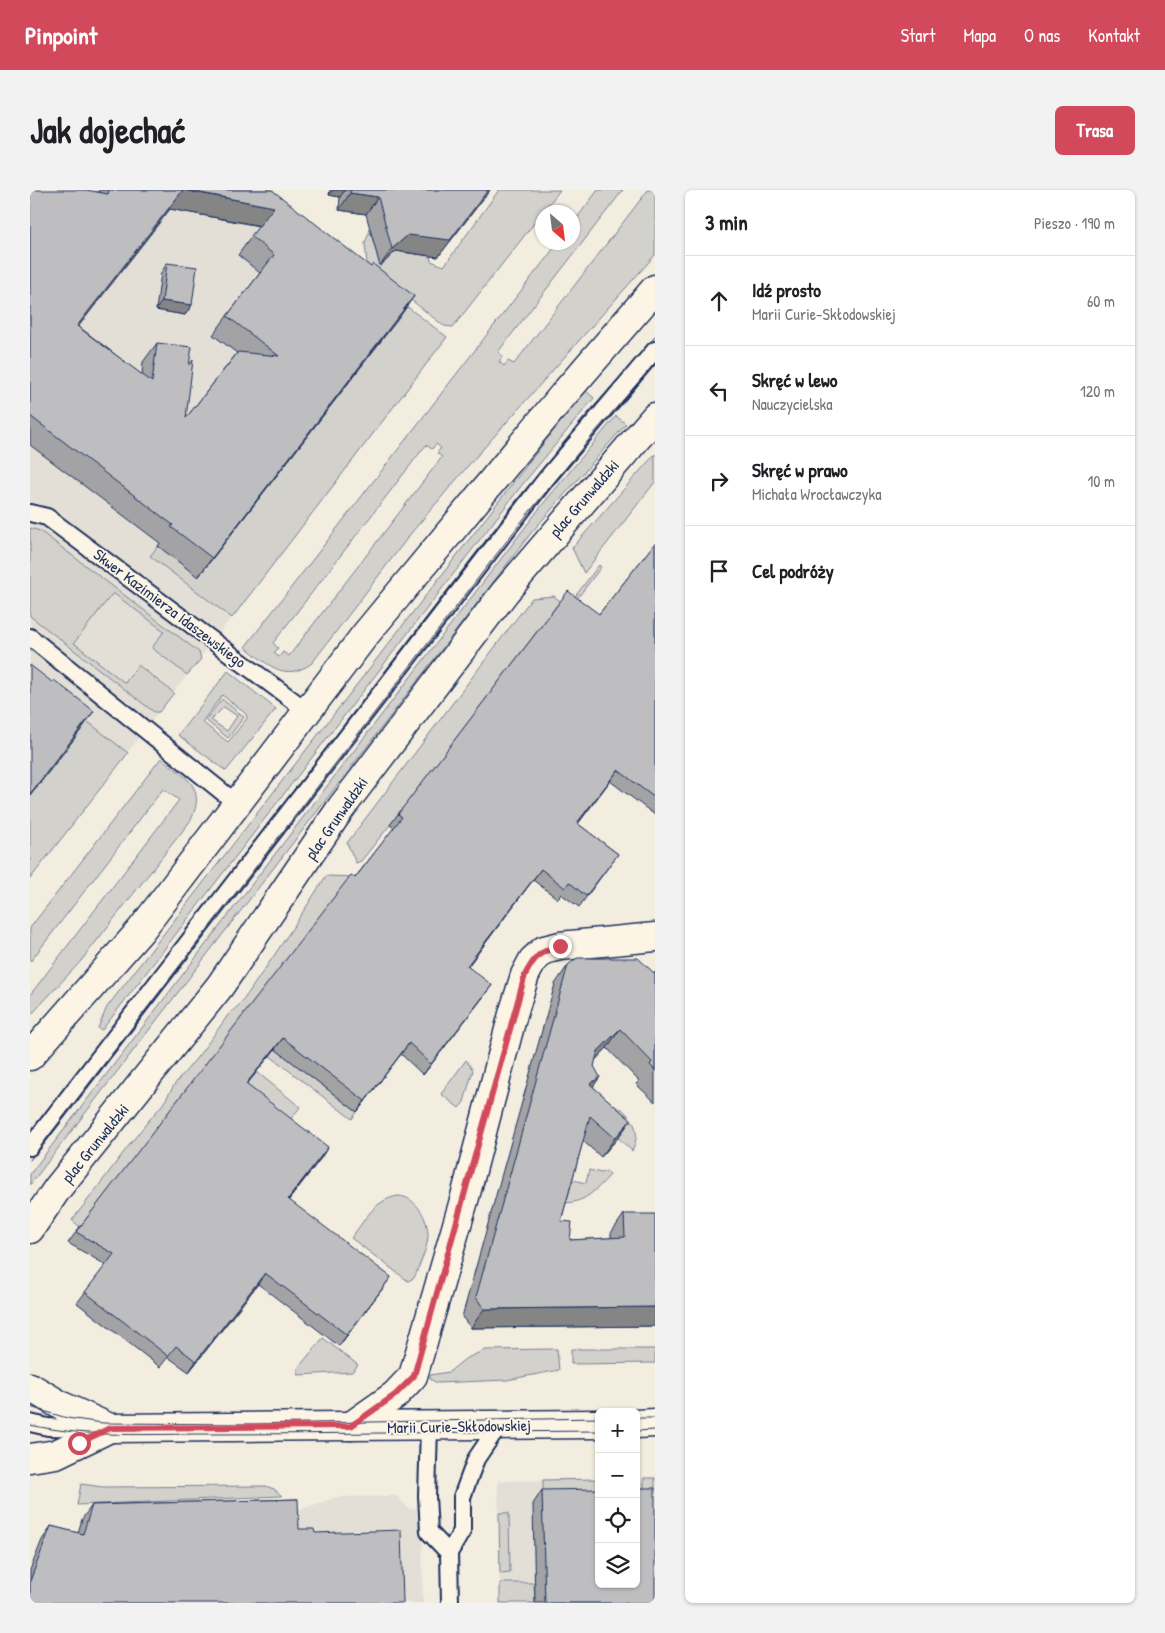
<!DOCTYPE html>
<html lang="pl">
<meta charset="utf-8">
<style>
:root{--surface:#fff;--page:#f2f2f2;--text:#202124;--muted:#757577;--line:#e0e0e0;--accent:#d1495b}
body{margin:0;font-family:"Patrick Hand",sans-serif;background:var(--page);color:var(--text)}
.controls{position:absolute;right:15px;bottom:15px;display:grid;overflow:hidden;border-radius:8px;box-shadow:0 1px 4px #0004}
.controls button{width:45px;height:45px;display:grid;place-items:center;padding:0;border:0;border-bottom:1px solid var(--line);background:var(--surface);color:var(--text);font:25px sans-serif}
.compass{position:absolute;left:505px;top:15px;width:45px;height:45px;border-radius:50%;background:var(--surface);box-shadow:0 1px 4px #0004;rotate:152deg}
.stop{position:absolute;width:15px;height:15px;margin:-11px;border:4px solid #d1495b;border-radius:50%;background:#fff}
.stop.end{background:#d1495b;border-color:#fff;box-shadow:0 1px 5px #0008}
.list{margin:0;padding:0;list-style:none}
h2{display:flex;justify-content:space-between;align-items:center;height:65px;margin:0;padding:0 20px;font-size:21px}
h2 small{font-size:16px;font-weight:400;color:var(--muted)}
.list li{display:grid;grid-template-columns:32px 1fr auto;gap:15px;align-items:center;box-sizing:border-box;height:90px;padding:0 20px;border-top:1px solid var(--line)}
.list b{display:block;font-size:19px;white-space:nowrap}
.list p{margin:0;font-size:16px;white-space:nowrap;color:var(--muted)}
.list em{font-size:16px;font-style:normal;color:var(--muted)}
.icon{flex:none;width:28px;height:28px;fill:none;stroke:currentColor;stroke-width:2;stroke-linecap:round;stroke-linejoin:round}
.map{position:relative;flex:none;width:625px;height:1413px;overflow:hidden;border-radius:8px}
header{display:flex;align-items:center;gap:30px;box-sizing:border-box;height:70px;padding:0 25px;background:var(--accent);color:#fff}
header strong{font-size:24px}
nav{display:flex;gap:28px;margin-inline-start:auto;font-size:18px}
.intro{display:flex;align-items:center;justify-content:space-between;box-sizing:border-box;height:120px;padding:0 30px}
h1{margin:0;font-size:35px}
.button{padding:12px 22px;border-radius:8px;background:var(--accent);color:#fff;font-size:18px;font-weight:700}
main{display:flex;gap:30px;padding:0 30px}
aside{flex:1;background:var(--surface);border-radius:8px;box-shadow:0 1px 4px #0004}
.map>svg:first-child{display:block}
</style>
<header>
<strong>Pinpoint</strong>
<nav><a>Start</a><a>Mapa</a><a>O nas</a><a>Kontakt</a></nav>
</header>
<div class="intro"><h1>Jak dojechać</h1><a class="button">Trasa</a></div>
<main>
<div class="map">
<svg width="625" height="1413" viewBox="0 0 625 1413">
<rect width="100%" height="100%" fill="#f3ede0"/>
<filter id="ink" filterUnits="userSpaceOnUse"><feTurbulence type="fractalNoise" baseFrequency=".02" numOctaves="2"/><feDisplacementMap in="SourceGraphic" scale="10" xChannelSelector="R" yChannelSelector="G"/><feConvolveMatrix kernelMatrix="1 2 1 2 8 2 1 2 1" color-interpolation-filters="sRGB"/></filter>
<g filter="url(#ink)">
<g fill="#e3dfd6">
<path d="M 0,0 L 34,0 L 231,36 L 417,147 L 0,689 Z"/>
<path d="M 625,1288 L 625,1413 L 470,1413 L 468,1291 L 569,1289 L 569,1394 L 606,1394 L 606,1289 Z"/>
<path d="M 367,1306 L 379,1319 L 392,1318 L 393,1413 L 0,1413 L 0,1384 L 45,1354 L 52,1329 L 259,1323 L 307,1307 Z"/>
</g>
<g fill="#d3d1cc" stroke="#778095" fill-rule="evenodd">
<path d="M 469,0 L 530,0 L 423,137 L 414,136 L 337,75 L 335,53 L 340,40 L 350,75 L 366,61 L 400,66 L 401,71 L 414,76 Z"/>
<path d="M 568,0 L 593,0 L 468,162 L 473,166 L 469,172 L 474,176 L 478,171 L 484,174 L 618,0 L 625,0 L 625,65 L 437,277 L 382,342 L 282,473 C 254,493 238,474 215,457 L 528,53 L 542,52 L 543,33 ZM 406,254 L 411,258 L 407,263 L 412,267 L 259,466 L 253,462 L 249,467 L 244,463 L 248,458 L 243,453 L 392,260 L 396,255 L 402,259 Z"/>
<path d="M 338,87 L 417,147 L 202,428 L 120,366 L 128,356 L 169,387 Z"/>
<path d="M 555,200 L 564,208 L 492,295 L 72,840 L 68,838 L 77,817 Z"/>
<path d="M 586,226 L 596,234 L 501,343 L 0,995 L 0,984 L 513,314 Z"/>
<path d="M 625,264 L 625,292 L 554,383 L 542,358 Z"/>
<path d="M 0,338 L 10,341 L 169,462 L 171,469 L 157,485 L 122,458 L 134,441 L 83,403 L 44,453 L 95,493 L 108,475 L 144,503 L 129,522 L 124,522 L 0,426 Z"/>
<path d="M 569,375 L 571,377 L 540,418 L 537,417 Z"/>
<path d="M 524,406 L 530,411 L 360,635 L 331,671 L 326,673 L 317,653 L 502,408 Z"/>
<path d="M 198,481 L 246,519 L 196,581 L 148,545 ZM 192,505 L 216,524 L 217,528 L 198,552 L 172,532 Z"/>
<path d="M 17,500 L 98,563 L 0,689 L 0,606 L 51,540 Z"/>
<path d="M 192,509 L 214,527 L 198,548 L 175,530 ZM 194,517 L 207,526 L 197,541 L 181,530 Z"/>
<path d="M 131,568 C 155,587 177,596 161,630 L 51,771 L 0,826 L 0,805 L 149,610 L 133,599 L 0,772 L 0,738 Z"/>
<path d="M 296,686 L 327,687 L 50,1037 L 42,1030 C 73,992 100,951 132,915 C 138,907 142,897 148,890 C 167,869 182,848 198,825 C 201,821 204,820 207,817 C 213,811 220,801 225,793 C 250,758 273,722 296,686 Z"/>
<path d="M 245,859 L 327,922 L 322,929 L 240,866 Z"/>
<path d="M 436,870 L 443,880 L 434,912 L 429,918 L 411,904 Z"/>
<path d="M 227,882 L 270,917 L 253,940 L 208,905 Z"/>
<path d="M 591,918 C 605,930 611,943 602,961 L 577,937 Z"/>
<path d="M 559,980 L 571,983 L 576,981 L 580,985 C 566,1000 555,1013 534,1013 L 535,988 L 556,993 Z"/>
<path d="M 368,1006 C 386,1006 399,1030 398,1047 C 397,1059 390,1073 386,1084 L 384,1088 L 378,1091 L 321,1048 C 335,1030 344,1010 368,1006 Z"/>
<path d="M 293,1148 L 328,1175 L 322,1182 L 268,1185 L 268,1178 Z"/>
<path d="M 527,1159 L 529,1180 L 477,1190 L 407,1193 L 400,1189 L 400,1185 L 419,1182 L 435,1169 L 455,1160 Z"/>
<path d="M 541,1159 L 625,1159 L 625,1173 L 541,1174 Z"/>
<rect x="614" y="1288" width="11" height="11"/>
<path d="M 569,1289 L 569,1300 L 513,1301 L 513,1290 Z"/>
<path d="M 51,1294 L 73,1297 L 236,1296 L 244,1299 L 252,1306 L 47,1315 Z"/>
<path d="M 469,1323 L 479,1323 L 480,1383 L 470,1384 Z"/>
<path d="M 470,1393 L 504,1393 L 505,1413 L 470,1413 Z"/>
</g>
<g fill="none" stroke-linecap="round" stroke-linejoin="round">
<defs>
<g id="lane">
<path d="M 0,323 L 17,327 L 277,521"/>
<path d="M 0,447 L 206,613"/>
<path d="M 0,957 L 516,289 L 625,160"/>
<path d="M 0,1233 L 18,1237 L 67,1238"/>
<path d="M 399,1237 L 397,1306 L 399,1342 L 419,1363"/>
<path d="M 420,1413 L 419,1363 L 432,1341 L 432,1307 L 446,1269 L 469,1235"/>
</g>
<path id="street" d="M 321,1236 L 365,1205 L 383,1186 L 435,1007 L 483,824 L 495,785 L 503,770 L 514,760 L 530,756 L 625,747"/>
<g id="secondary">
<path d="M 0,866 L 111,740 L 335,445 L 534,204 L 625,99"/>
<path d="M 0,1039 L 27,999 L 190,796 L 311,618 L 475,402 L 625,227"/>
<path d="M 0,1197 L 32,1216 L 80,1238 L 569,1234"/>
<path d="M 606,1234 L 625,1233"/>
<path d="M 0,1268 L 26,1264 L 80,1238"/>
</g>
</defs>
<use href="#lane" stroke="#1b2f5e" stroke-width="20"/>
<use href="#street" stroke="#1b2f5e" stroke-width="31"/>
<use href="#secondary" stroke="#1b2f5e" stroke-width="31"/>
<use href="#lane" stroke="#fcf5e5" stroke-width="16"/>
<use href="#street" stroke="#fcf5e5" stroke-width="28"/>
<use href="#secondary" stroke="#fcf5e5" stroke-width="28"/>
<g stroke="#1b2f5e" stroke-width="1">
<path d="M 0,943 L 486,311 L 553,229 L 625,147"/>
<path d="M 0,970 L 496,326 L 567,240 L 625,173"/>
<path d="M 0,1217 L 37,1228 L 73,1233 L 225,1234 L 569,1228"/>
<path d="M 606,1228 L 625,1228"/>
<path d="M 0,1235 C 59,1248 118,1244 178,1244 C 308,1244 438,1242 569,1241"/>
<path d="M 606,1241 L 625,1240"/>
</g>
</g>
<g fill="#a3a3a5" stroke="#1b2f5e" fill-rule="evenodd">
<path d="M 69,0 L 242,0 L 371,125 L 168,387 L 128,356 L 130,353 L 0,255 L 0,3 L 68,2 ZM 140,19 L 229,36 L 208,65 L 230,83 L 197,126 L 183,145 L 207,163 L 156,228 L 159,175 L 127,153 L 113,172 L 112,185 L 48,136 Z"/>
<path d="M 300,0 L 460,0 L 408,67 L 366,61 L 350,76 L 336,24 L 309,20 L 310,7 L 299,5 Z"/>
<path d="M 137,73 L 162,115 L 155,125 L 126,120 L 131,83 Z"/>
<path d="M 625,353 L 625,625 L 580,591 L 548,634 L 588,664 L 549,717 L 531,704 L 528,709 L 503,690 L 438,776 L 454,806 L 393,885 L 371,864 L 327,922 L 245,859 L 216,895 L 291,968 L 259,1010 L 353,1098 L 309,1156 L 228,1094 L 159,1182 L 138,1167 L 130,1177 L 47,1113 L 76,1075 L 38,1053 L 46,1042 L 364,638 L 360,635 L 368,624 L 569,424 Z"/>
<path d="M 538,775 L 624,783 L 625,782 L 625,912 L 606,894 L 609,891 L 577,858 L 565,870 L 564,876 L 563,897 L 601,930 L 587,949 L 571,967 L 553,951 L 531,1031 L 540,1050 L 581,1048 L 581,1043 L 594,1024 L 625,1136 L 441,1138 L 432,1127 L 525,794 Z"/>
<path d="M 512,1300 L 625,1413 L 505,1413 L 503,1314 Z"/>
<path d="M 268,1309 L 0,1413 L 0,1380 L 12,1350 L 21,1336 L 48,1343 L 52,1329 L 62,1315 Z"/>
</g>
<g fill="#858586" stroke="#1b2f5e">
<path d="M 153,0 L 244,17 L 231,36 L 140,19 L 34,155 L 47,136 Z"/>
<path d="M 303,0 L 315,0 L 310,7 L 299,5 Z"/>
<path d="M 458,0 L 460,0 L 408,67 L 366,61 L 350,76 L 362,59 L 378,45 Z"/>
<path d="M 320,3 L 348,7 L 336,24 L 309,20 Z"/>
<path d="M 384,106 L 371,125 L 168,387 L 182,368 Z"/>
<path d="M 132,111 L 162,115 L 155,125 L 126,120 Z"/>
<path d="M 64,521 L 51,540 L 0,606 L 0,604 Z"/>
<path d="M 588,580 L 580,591 L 539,644 L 547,633 Z"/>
<path d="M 511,679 L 503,690 L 430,787 L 437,776 Z"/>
<path d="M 462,795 L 454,806 L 393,885 L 401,874 Z"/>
<path d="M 590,839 L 577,858 L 555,881 L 568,861 Z"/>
<path d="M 253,848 L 245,859 L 208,905 L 216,894 Z"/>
<path d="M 379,853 L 371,864 L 327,922 L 335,911 Z"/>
<path d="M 570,887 L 556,907 L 560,894 Z"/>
<path d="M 601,930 L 587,949 L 571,967 L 585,948 Z"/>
<path d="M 298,957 L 291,968 L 250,1020 L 258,1009 Z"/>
<path d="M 235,1083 L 228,1094 L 159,1182 L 166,1171 Z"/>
<path d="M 361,1087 L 353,1098 L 309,1156 L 317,1145 Z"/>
<path d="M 625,1117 L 625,1136 L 441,1138 L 454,1119 Z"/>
</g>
<g fill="#bebec0" stroke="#1b2f5e">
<path d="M 2,0 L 56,0 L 78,4 L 79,0 L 153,0 L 47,136 L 122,192 L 127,153 L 162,157 L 159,175 L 163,170 L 156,228 L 208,162 L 249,166 L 197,126 L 244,65 L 221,46 L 244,17 L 155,0 L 242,0 L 341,77 L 343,74 L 384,106 L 182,368 L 141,337 L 143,335 L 0,226 L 0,3 Z"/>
<path d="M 321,0 L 458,0 L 420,50 L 378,45 L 362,59 L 348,7 L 320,3 Z"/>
<path d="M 137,73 L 167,77 L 162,115 L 132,111 Z"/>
<path d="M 625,353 L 625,608 L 588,580 L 547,633 L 588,664 L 556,706 L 539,692 L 535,698 L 511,679 L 437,776 L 462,795 L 401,874 L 379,853 L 335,911 L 253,848 L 216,894 L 298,957 L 258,1009 L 361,1087 L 317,1145 L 235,1083 L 166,1171 L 146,1156 L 138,1166 L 55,1102 L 84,1064 L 46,1042 L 321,685 L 325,688 L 372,627 L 368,624 L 538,401 L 569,424 Z"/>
<path d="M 0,475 L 22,492 L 24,490 L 64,521 L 0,604 Z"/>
<path d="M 547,768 L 608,768 L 624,783 L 625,782 L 625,880 L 620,875 L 622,872 L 590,839 L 568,861 L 564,876 L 570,887 L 560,894 L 601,930 L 585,948 L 560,926 L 531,1031 L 542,1032 L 540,1050 L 595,1047 L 594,1024 L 625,1024 L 625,1117 L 454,1119 L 446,1107 L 538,775 Z"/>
<path d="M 606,1298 L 625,1298 L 625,1413 L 515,1413 L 512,1300 L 569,1299 L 569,1394 L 606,1394 Z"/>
<path d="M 268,1309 L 269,1339 L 284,1339 L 285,1343 L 371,1340 L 373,1413 L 0,1413 L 0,1391 L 21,1336 L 53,1344 L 62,1315 Z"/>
</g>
</g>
<g fill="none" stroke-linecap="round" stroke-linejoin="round" filter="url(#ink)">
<path stroke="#d1495b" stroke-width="6" d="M 49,1253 L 80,1238 L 321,1236 L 365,1205 L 384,1186 L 495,785 C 505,766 510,761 530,756"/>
</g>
<g text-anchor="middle" stroke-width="4" stroke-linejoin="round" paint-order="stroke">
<g font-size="16" fill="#1b2f5e" stroke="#fcf5e5">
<text transform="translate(554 308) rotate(-49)" y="6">plac Grunwaldzki</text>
<text transform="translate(140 418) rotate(37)" y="6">Skwer Kazimierza Idaszewskiego</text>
<text transform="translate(306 628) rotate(-55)" y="6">plac Grunwaldzki</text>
<text transform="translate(65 953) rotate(-51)" y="6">plac Grunwaldzki</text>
<text transform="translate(429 1236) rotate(-1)" y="6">Marii Curie-Skłodowskiej</text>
</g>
</g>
</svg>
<div class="controls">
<button>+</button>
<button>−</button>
<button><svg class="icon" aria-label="locate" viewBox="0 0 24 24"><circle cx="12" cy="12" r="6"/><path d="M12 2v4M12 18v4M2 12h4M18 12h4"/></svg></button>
<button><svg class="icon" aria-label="layers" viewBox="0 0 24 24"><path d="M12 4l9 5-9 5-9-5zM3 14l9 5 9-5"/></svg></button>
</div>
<svg class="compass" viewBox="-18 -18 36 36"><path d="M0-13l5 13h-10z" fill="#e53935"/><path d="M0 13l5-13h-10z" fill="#757577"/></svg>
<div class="stop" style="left:49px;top:1253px"></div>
<div class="stop end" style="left:530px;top:756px"></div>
</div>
<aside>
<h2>3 min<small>Pieszo · 190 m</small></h2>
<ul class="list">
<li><svg class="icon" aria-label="ahead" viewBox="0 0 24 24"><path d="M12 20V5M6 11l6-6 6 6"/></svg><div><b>Idź prosto</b><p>Marii Curie-Skłodowskiej</p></div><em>60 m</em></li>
<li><svg class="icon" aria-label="left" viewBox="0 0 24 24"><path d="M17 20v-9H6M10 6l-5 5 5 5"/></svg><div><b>Skręć w lewo</b><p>Nauczycielska</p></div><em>120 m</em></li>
<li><svg class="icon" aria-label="right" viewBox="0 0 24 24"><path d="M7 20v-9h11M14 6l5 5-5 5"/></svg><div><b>Skręć w prawo</b><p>Michała Wrocławczyka</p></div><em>10 m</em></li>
<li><svg class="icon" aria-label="arrive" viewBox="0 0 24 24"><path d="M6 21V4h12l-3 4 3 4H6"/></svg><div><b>Cel podróży</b></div></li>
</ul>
</aside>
</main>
